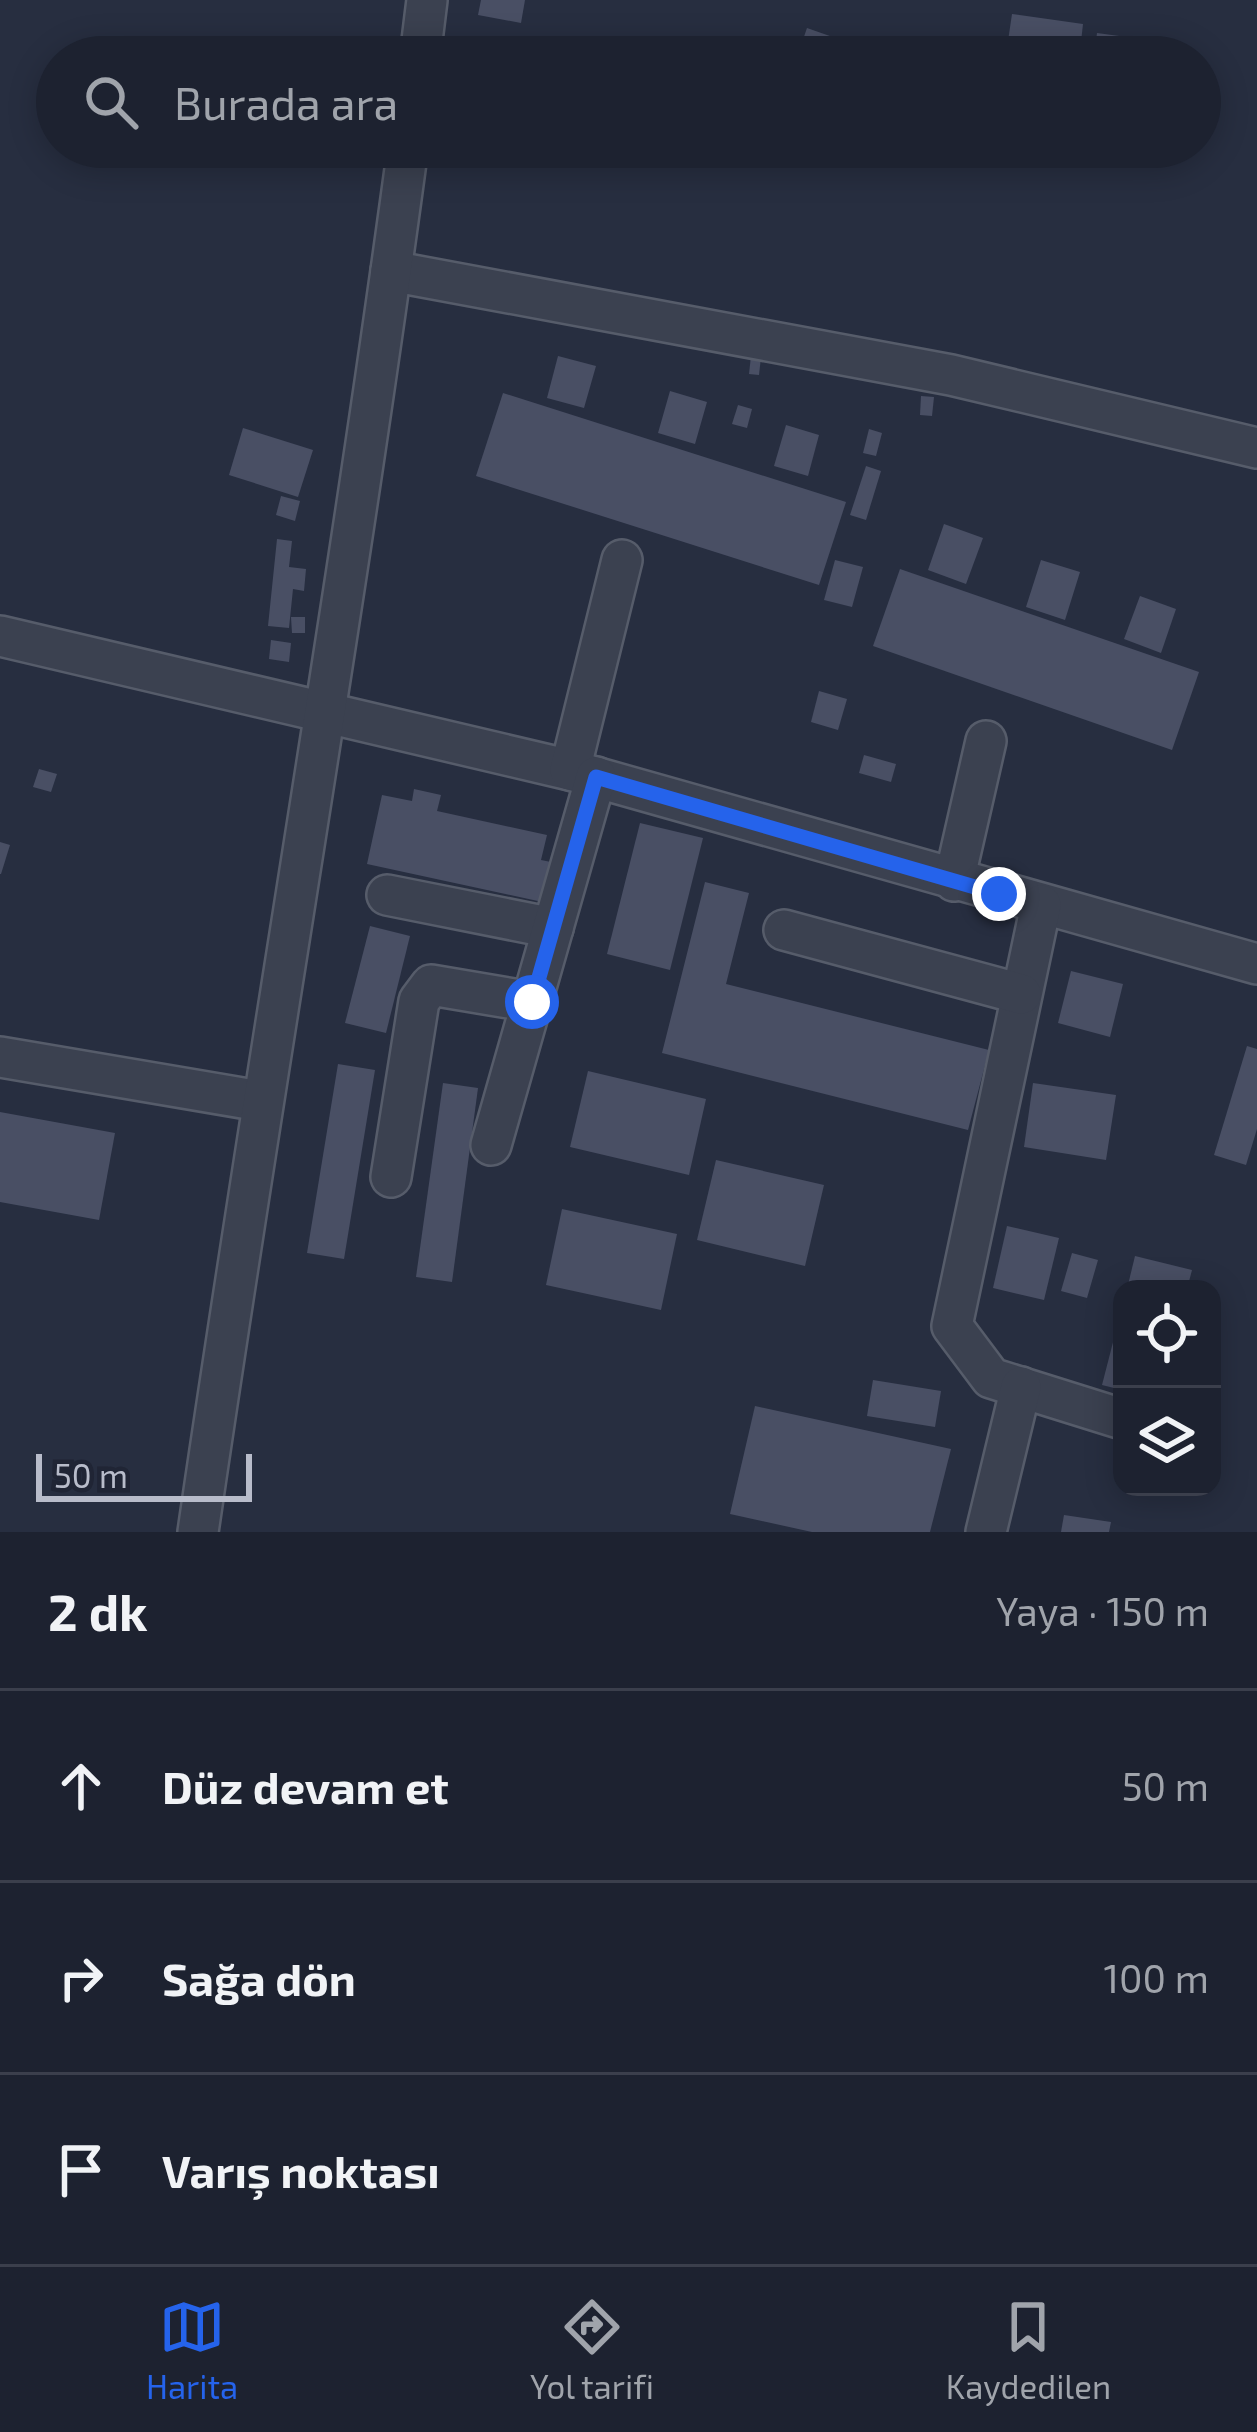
<!DOCTYPE html>
<html lang="tr">
<meta charset="utf-8">
<style>
:root{--surface:#1d2230;--page:#2a2f3c;--text:#f1f3f6;--muted:#a0a4ab;--line:#3b3f4c;--accent:#2563eb}
body{margin:0;font-family:"Exo 2",sans-serif;background:var(--page);color:var(--text)}
.controls{position:absolute;right:36px;bottom:36px;display:grid;overflow:hidden;border-radius:24px;box-shadow:0 6px 30px #0003}
.controls button{width:108px;height:108px;display:grid;place-items:center;padding:0;border:0;border-bottom:3px solid var(--line);background:var(--surface);color:var(--text);font:60px sans-serif}
.scale{position:absolute;left:36px;bottom:30px;width:216px;box-sizing:border-box;padding-left:12px;border:6px solid #b8bcca;border-top:0;font-size:33px;line-height:42px;white-space:nowrap;color:#b8bcca;-webkit-text-stroke:9px #202535;paint-order:stroke}
.stop{position:absolute;width:36px;height:36px;margin:-27px;border:9px solid #2563eb;border-radius:50%;background:#fff}
.stop.end{background:#2563eb;border-color:#fff;box-shadow:0 3px 12px #0008}
.list{margin:0;padding:0;list-style:none}
h2{display:flex;justify-content:space-between;align-items:center;height:156px;margin:0;padding:0 48px;font-size:51px}
h2 small{font-size:39px;font-weight:400;color:var(--muted)}
.list li{display:grid;grid-template-columns:78px 1fr auto;gap:36px;align-items:center;box-sizing:border-box;height:192px;padding:0 48px;border-top:3px solid var(--line)}
.list b{display:block;font-size:45px;white-space:nowrap}
.list em{font-size:39px;font-style:normal;color:var(--muted)}
.icon{flex:none;width:66px;height:66px;fill:none;stroke:currentColor;stroke-width:2;stroke-linecap:round;stroke-linejoin:round}
.map{position:relative;flex:none;width:1257px;height:1532px;overflow:hidden}
.search{position:absolute;background:var(--surface);box-shadow:0 6px 30px #0003;left:36px;right:36px;top:36px;height:132px;display:flex;align-items:center;gap:30px;box-sizing:border-box;padding:0 42px;border-radius:66px;color:var(--muted);font-size:45px}
.sheet{height:732px;background:var(--surface)}
nav{display:flex;justify-content:space-around;align-items:center;box-sizing:border-box;height:168px;border-top:3px solid var(--line);background:var(--surface);font-size:33px;color:var(--muted)}
nav a{display:grid;justify-items:center;gap:6px}
nav .on{color:var(--accent)}
.map>svg:first-child{display:block}
</style>
<div class="map">
<svg width="1257" height="1532" viewBox="0 0 1257 1532">
<rect width="100%" height="100%" fill="#272e40"/>
<g fill="#494f64">
<path d="M 481,0 L 525,0 L 521,23 L 478,15 Z"/>
<path d="M 1012,14 L 1083,24 L 1080,51 L 1008,41 Z"/>
<path d="M 807,28 L 864,48 L 860,57 L 797,57 Z"/>
<path d="M 1097,33 L 1171,43 L 1169,57 L 1094,57 Z"/>
<path d="M 306,147 L 344,147 L 337,162 Z"/>
<path d="M 558,356 L 596,366 L 584,408 L 547,398 Z"/>
<path d="M 751,356 L 761,357 L 759,375 L 749,374 Z"/>
<path d="M 670,391 L 707,402 L 695,444 L 658,433 Z"/>
<path d="M 503,393 L 846,502 L 819,585 L 476,476 Z"/>
<path d="M 921,396 L 934,397 L 932,416 L 920,415 Z"/>
<path d="M 738,405 L 752,409 L 747,428 L 732,424 Z"/>
<path d="M 786,425 L 819,435 L 808,476 L 774,466 Z"/>
<path d="M 243,428 L 313,450 L 298,497 L 229,475 Z"/>
<path d="M 869,429 L 882,433 L 876,456 L 863,453 Z"/>
<path d="M 866,466 L 881,471 L 866,520 L 850,515 Z"/>
<path d="M 281,496 L 300,501 L 295,521 L 276,515 Z"/>
<path d="M 944,524 L 983,538 L 966,584 L 928,570 Z"/>
<path d="M 277,539 L 292,541 L 289,567 L 306,569 L 304,591 L 293,589 L 289,628 L 268,626 Z"/>
<path d="M 835,560 L 863,567 L 852,607 L 824,600 Z"/>
<path d="M 1041,560 L 1080,572 L 1065,620 L 1026,607 Z"/>
<path d="M 900,569 L 1199,672 L 1172,750 L 873,646 Z"/>
<path d="M 1140,596 L 1176,609 L 1161,653 L 1124,639 Z"/>
<path d="M 291,617 L 305,617 L 305,633 L 292,633 Z"/>
<path d="M 271,640 L 291,643 L 289,662 L 269,659 Z"/>
<path d="M 819,691 L 847,699 L 838,730 L 811,722 Z"/>
<path d="M 864,755 L 896,764 L 891,782 L 859,773 Z"/>
<path d="M 39,769 L 57,774 L 51,792 L 33,787 Z"/>
<path d="M 414,789 L 441,795 L 437,811 L 547,835 L 541,860 L 556,863 L 547,903 L 367,864 L 382,795 L 412,801 Z"/>
<path d="M 640,823 L 703,838 L 670,970 L 607,954 Z"/>
<path d="M 0,842 L 10,845 L 1,874 L 0,874 Z"/>
<path d="M 705,882 L 749,893 L 726,984 L 989,1050 L 968,1130 L 662,1053 Z"/>
<path d="M 370,926 L 410,936 L 386,1033 L 345,1023 Z"/>
<path d="M 1071,971 L 1123,984 L 1110,1037 L 1058,1023 Z"/>
<path d="M 1247,1046 L 1257,1049 L 1257,1129 L 1246,1165 L 1214,1155 Z"/>
<path d="M 338,1064 L 375,1070 L 344,1259 L 307,1253 Z"/>
<path d="M 588,1071 L 706,1099 L 689,1175 L 570,1147 Z"/>
<path d="M 443,1083 L 478,1088 L 452,1282 L 416,1277 Z"/>
<path d="M 1033,1083 L 1116,1095 L 1106,1160 L 1024,1147 Z"/>
<path d="M 0,1112 L 115,1133 L 99,1220 L 0,1202 Z"/>
<path d="M 716,1160 L 824,1185 L 805,1266 L 697,1240 Z"/>
<path d="M 562,1209 L 677,1234 L 661,1310 L 546,1285 Z"/>
<path d="M 1007,1226 L 1059,1238 L 1044,1300 L 993,1288 Z"/>
<path d="M 1072,1253 L 1098,1260 L 1087,1298 L 1061,1291 Z"/>
<path d="M 1135,1256 L 1192,1270 L 1187,1289 L 1127,1289 Z"/>
<path d="M 1120,1315 L 1122,1315 L 1122,1390 L 1102,1385 Z"/>
<path d="M 873,1380 L 941,1391 L 935,1427 L 867,1416 Z"/>
<path d="M 755,1406 L 951,1449 L 930,1532 L 812,1532 L 730,1514 Z"/>
<path d="M 1064,1515 L 1111,1522 L 1109,1532 L 1061,1532 Z"/>
</g>
<g fill="none" stroke-linecap="round" stroke-linejoin="round">
<defs>
<g id="minor">
<path d="M 420,57 L 427,0"/>
<path d="M 391,271 L 951,375 L 1257,448"/>
<path d="M 0,636 L 570,770 L 1257,964"/>
<path d="M 570,770 L 622,560"/>
<path d="M 954,881 L 986,741"/>
<path d="M 387,895 L 553,928"/>
<path d="M 1041,905 L 952,1326 L 991,1378 L 1122,1419"/>
<path d="M 784,930 L 1021,994"/>
<path d="M 0,1057 L 260,1101"/>
<path d="M 491,1145 L 596,777"/>
<path d="M 391,1177 L 419,1001 L 431,985 L 532,1002"/>
<path d="M 198,1532 C 265,1070 346,610 408,147"/>
<path d="M 986,1532 L 1021,1387"/>
</g>
</defs>
<use href="#minor" stroke="#565c6a" stroke-width="44"/>
<use href="#minor" stroke="#3b4150" stroke-width="39"/>
</g>
<g fill="none" stroke-linecap="round" stroke-linejoin="round">
<path stroke="#2563eb" stroke-width="15" d="M 532,1002 L 596,777 L 999,894"/>
</g>
</svg>
<div class="controls">
<button><svg class="icon" aria-label="locate" viewBox="0 0 24 24"><circle cx="12" cy="12" r="6"/><path d="M12 2v4M12 18v4M2 12h4M18 12h4"/></svg></button>
<button><svg class="icon" aria-label="layers" viewBox="0 0 24 24"><path d="M12 4l9 5-9 5-9-5zM3 14l9 5 9-5"/></svg></button>
</div>
<div class="scale">50 m</div>
<div class="stop" style="left:532px;top:1002px"></div>
<div class="stop end" style="left:999px;top:894px"></div>
<div class="search"><svg class="icon" aria-label="search" viewBox="0 0 24 24"><circle cx="10" cy="10" r="6"/><path d="M15 15l6 6"/></svg>Burada ara</div>
</div>
<section class="sheet">
<h2>2 dk<small>Yaya · 150 m</small></h2>
<ul class="list">
<li><svg class="icon" aria-label="ahead" viewBox="0 0 24 24"><path d="M12 20V5M6 11l6-6 6 6"/></svg><div><b>Düz devam et</b></div><em>50 m</em></li>
<li><svg class="icon" aria-label="right" viewBox="0 0 24 24"><path d="M7 20v-9h11M14 6l5 5-5 5"/></svg><div><b>Sağa dön</b></div><em>100 m</em></li>
<li><svg class="icon" aria-label="arrive" viewBox="0 0 24 24"><path d="M6 21V4h12l-3 4 3 4H6"/></svg><div><b>Varış noktası</b></div></li>
</ul>
</section>
<nav>
<a class="on"><svg class="icon" aria-label="map" viewBox="0 0 24 24"><path d="M3 6l6-2 6 2 6-2v14l-6 2-6-2-6 2zM9 4v14M15 6v14"/></svg>Harita</a>
<a><svg class="icon" aria-label="directions" viewBox="0 0 24 24"><path d="M12 3l9 9-9 9-9-9zM9 14v-3h6M13 9l2 2-2 2"/></svg>Yol tarifi</a>
<a><svg class="icon" aria-label="saved" viewBox="0 0 24 24"><path d="M7 4h10v16l-5-4-5 4z"/></svg>Kaydedilen</a>
</nav>
